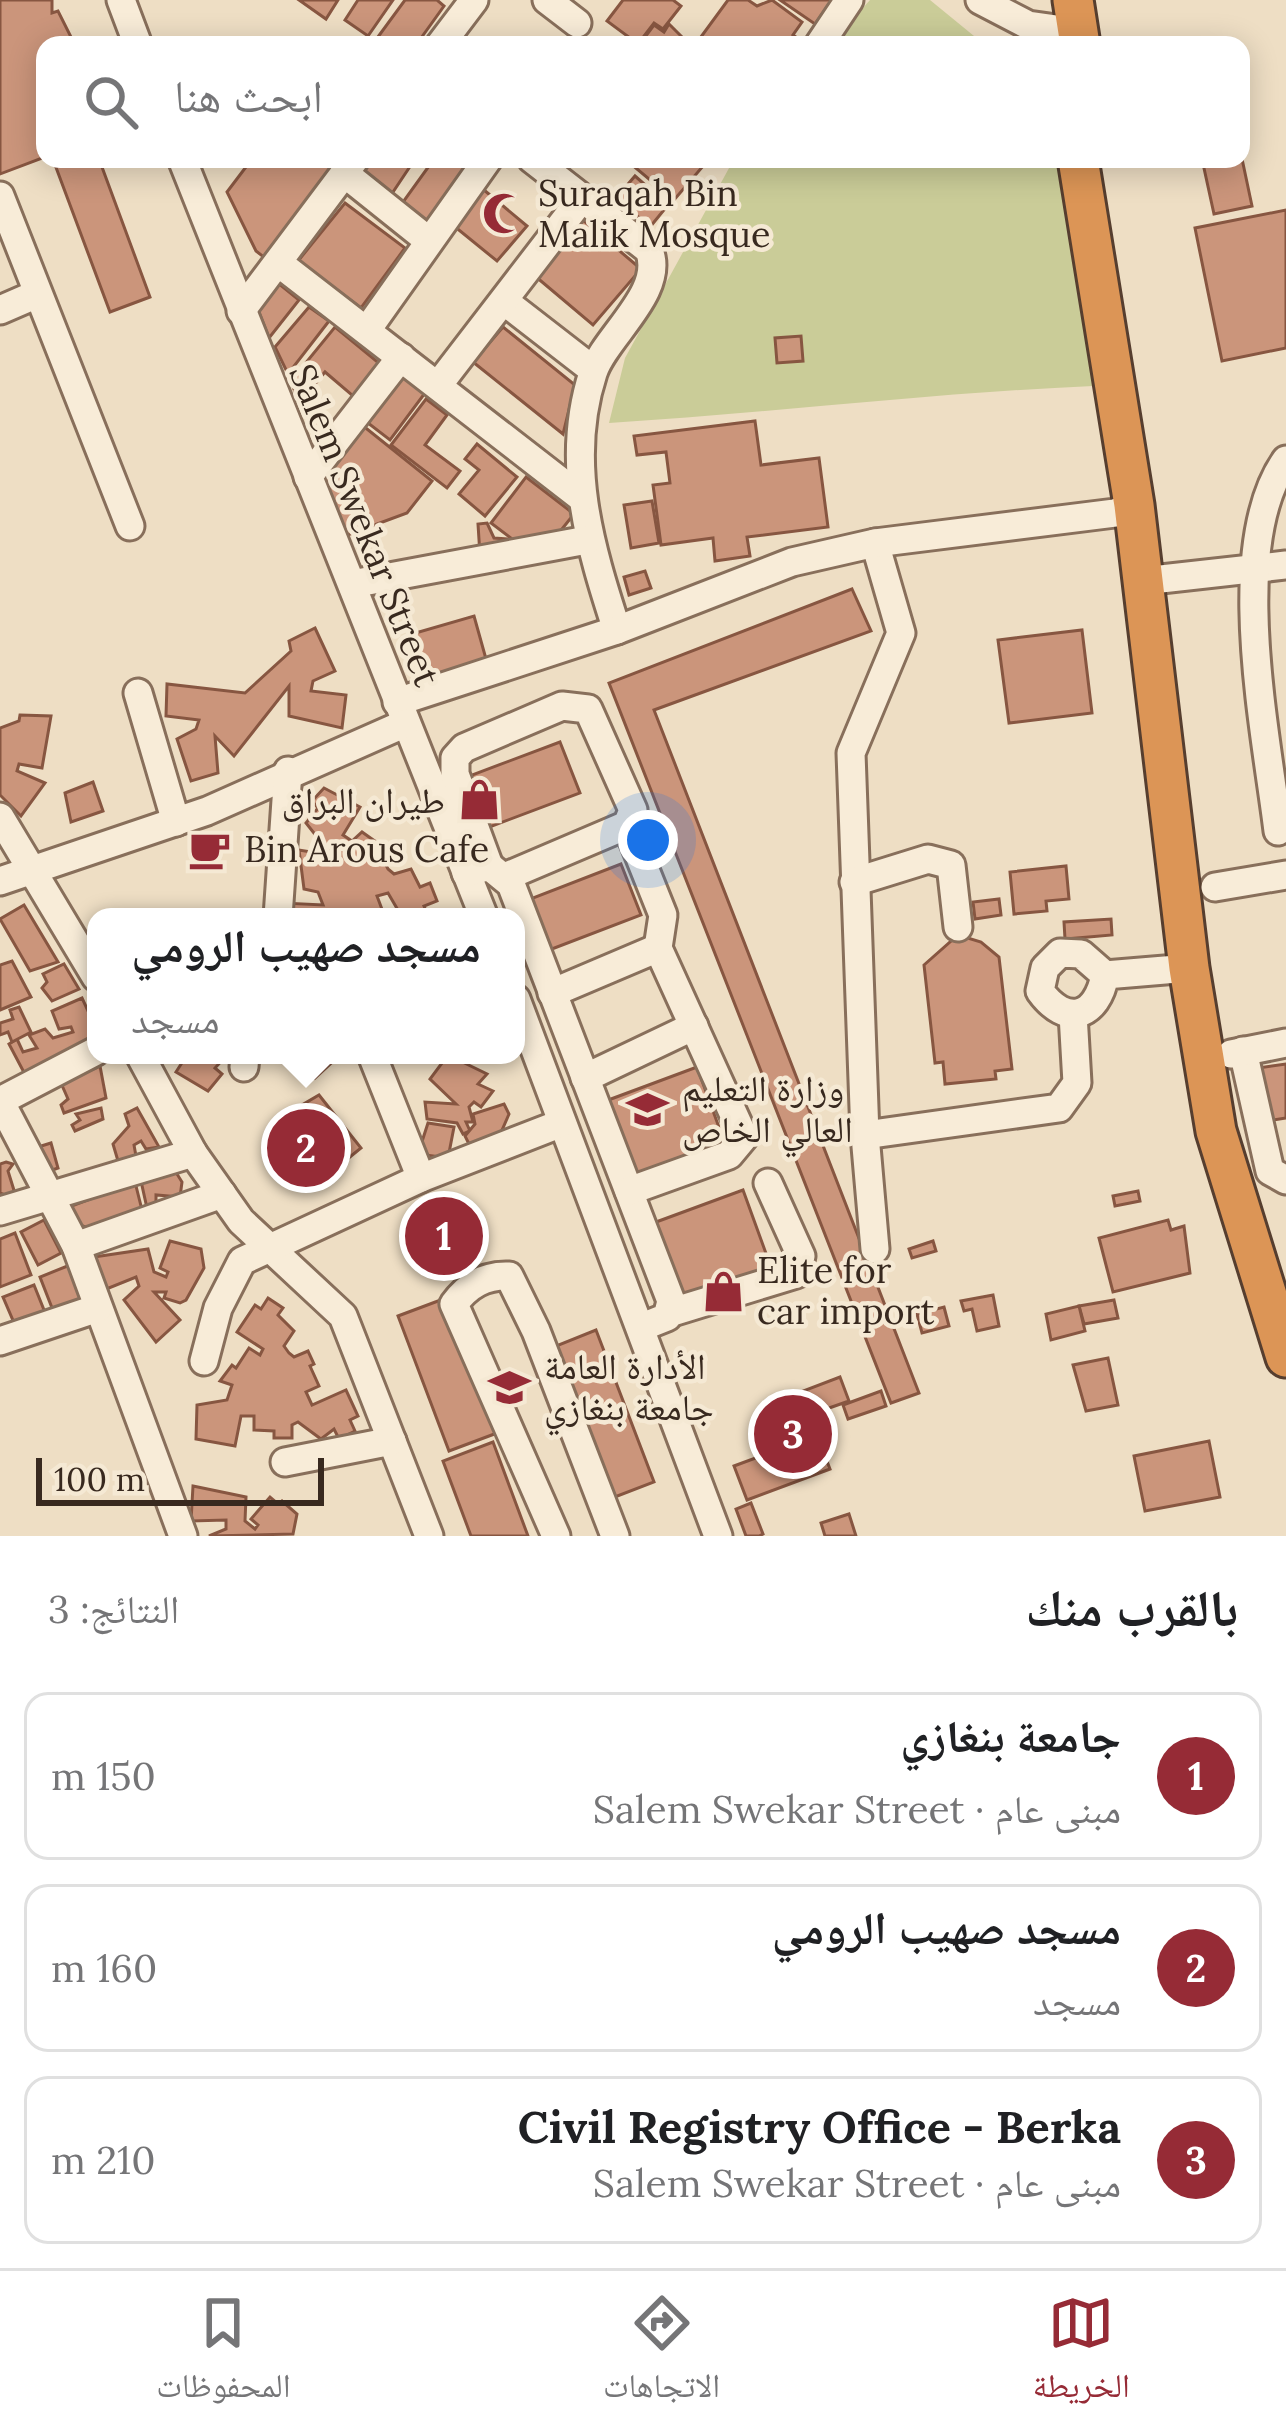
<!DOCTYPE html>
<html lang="ar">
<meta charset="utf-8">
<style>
:root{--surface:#fff;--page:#f2f2f2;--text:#202124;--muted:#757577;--line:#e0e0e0;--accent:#962b36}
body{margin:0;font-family:Lora,"Noto Naskh Arabic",serif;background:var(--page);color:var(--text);direction:rtl}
.scale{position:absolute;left:36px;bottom:30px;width:288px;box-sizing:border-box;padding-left:12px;border:6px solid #38291f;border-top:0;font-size:33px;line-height:42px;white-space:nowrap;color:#38291f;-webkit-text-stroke:9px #f5e9d4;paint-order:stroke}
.you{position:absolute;left:648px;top:840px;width:42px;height:42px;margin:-30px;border:9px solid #fff;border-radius:50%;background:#1a73e8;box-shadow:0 0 0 18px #1a73e833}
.badge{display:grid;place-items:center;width:78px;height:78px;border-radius:50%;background:var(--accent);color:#fff;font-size:39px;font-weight:700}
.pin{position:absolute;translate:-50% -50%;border:6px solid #fff;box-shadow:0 3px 12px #0006}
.popup{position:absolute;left:87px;top:908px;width:438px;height:156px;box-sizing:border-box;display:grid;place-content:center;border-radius:24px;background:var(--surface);filter:drop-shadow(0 3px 9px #0005);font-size:39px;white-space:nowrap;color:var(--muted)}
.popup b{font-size:45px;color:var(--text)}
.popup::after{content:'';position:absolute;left:50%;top:100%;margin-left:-24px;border:24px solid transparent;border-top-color:var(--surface)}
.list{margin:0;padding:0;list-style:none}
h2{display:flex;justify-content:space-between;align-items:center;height:156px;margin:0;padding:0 48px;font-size:51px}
h2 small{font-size:39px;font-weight:400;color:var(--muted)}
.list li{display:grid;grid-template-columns:78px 1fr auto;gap:36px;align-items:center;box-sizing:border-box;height:168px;margin:0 24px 24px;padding:0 24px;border:3px solid var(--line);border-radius:24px}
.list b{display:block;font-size:45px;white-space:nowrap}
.list p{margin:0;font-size:39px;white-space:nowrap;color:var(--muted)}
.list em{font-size:39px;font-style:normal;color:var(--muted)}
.icon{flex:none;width:66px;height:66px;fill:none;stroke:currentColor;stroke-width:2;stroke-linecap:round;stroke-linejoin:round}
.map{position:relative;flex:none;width:1286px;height:1536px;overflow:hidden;direction:ltr}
.search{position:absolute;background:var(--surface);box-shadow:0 6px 30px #0003;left:36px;right:36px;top:36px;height:132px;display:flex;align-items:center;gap:30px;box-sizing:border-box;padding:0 42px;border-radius:24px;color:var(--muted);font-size:45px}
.sheet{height:732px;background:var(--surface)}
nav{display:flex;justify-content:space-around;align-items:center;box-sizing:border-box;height:168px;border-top:3px solid var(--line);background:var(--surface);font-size:33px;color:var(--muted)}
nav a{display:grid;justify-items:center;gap:6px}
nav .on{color:var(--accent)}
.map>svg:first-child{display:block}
</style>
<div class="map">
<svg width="1286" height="1536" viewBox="0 0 1286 1536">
<rect width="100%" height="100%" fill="#eedec4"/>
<g fill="#cacc98">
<path d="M 870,0 L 930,0 L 985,45 L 830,45 Z"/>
<path d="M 734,159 L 1059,159 L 1093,386 C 931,393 771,413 609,423 L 625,358 Z"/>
</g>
<g fill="#cb957b" stroke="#875641" stroke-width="3">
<path d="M 0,0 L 52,0 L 52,13 L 58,11 L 75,45 L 45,45 L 45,157 L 0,174 Z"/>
<path d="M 299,0 L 338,0 L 326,19 Z"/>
<path d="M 358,0 L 393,0 L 368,36 L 345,20 Z"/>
<path d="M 405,0 L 437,0 L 444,6 L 416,45 L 372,45 Z"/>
<path d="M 623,0 L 673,0 L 681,6 L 663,29 L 654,23 L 638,44 L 607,21 Z"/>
<path d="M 728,0 L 748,0 L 757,6 L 772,0 L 802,22 L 793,35 L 807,45 L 695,45 Z"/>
<path d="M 780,0 L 832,0 L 815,24 Z"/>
<path d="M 669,24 L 690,45 L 639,45 L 654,25 L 664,32 Z"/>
<path d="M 1241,154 L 1252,206 L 1214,214 L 1202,159 L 1241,159 Z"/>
<path d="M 61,159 L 99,159 L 150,297 L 110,312 L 54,162 Z"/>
<path d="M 244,159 L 320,159 L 334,170 L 265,258 L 256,251 L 227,192 L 249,163 Z"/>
<path d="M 372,159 L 415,159 L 391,195 L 363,170 Z"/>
<path d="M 434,159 L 473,159 L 426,224 L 403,202 Z"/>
<path d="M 625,159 L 697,159 L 704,165 L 674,200 Z"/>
<path d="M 635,176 L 668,205 L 650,227 L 616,198 Z"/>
<path d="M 484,190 L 527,226 L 497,261 L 454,226 Z"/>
<path d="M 345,203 L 405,248 L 361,308 L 298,261 Z"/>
<path d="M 1286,210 L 1286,348 L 1222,361 L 1195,228 Z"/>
<path d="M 583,220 L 641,269 L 593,325 L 535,276 Z"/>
<path d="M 278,283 L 299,300 L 269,338 L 257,307 Z"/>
<path d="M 309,307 L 329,321 L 288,374 L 275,347 Z"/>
<path d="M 335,327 L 380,364 L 353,396 L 325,372 L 299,403 L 291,381 Z"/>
<path d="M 503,327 L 575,385 L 563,434 L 473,362 Z"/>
<path d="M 801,336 L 803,361 L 777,363 L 775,338 Z"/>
<path d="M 403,376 L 425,393 L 390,440 L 368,423 Z"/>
<path d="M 426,399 L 447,415 L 425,445 L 460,471 L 447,488 L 391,445 Z"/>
<path d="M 319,412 L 332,421 L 321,437 L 308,428 Z"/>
<path d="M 755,421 L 761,465 L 819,458 L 828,527 L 747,537 L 750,556 L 715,561 L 713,538 L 661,545 L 653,485 L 670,483 L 666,452 L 637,455 L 634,436 Z"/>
<path d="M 362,425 L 432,481 L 407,513 L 342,537 L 319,477 Z"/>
<path d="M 477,444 L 517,477 L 485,516 L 459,494 L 479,470 L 465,459 Z"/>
<path d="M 526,477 L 574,514 L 550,544 L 524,548 L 491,523 Z"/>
<path d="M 652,501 L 659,543 L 631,548 L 624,505 Z"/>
<path d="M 487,523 L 494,538 L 507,539 L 514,552 L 480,555 L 478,524 Z"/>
<path d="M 645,571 L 651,588 L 629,595 L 624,577 Z"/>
<path d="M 852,589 L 871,631 L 654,710 L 919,1393 L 891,1403 L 609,683 Z"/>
<path d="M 474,616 L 488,666 L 431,686 L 412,634 Z"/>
<path d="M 315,628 L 335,671 L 313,681 L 311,691 L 346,695 L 342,728 L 289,716 L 289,686 L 234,756 L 215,736 L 218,773 L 191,781 L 177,739 L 196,729 L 199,720 L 166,716 L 167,684 L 245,693 L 291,651 L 289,641 Z"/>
<path d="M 1082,630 L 1092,713 L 1009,723 L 998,640 Z"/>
<path d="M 20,715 L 51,716 L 42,768 L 19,764 L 17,771 L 45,783 L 21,816 L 0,795 L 0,728 L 19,721 Z"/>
<path d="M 560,742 L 580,793 L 484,829 L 464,778 Z"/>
<path d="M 93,782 L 103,811 L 71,822 L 65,793 Z"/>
<path d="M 324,788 L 360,807 L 343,835 L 352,841 L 362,832 L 379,844 L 384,842 L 397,851 L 385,863 L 388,869 L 394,874 L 411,869 L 420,887 L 430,883 L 437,901 L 424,906 L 427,913 L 402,917 L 388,893 L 377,896 L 383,912 L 364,917 L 280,917 L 283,903 L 323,905 L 318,892 L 304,889 L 299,850 L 317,853 L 325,847 L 306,823 L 318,808 L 312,801 Z"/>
<path d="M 621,864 L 641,915 L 544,952 L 525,901 Z"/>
<path d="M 1066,866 L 1069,899 L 1046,901 L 1047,911 L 1014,914 L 1010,872 Z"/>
<path d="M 999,899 L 1001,915 L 975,919 L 973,902 Z"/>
<path d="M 24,905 L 58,962 L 30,971 L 0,919 Z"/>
<path d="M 1111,919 L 1112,935 L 1065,939 L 1064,922 Z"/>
<path d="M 958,935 L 981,942 L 999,957 L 1012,1069 L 995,1071 L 996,1079 L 945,1084 L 943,1062 L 935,1063 L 924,965 Z"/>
<path d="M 12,961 L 31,997 L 0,1010 L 0,965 Z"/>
<path d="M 64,964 L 79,989 L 52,1001 L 42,988 L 47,982 L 43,974 Z"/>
<path d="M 82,998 L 96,1028 L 96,1049 L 28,1080 L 9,1044 L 17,1039 L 23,1052 L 37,1048 L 29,1035 L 45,1029 L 53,1038 L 73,1032 L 71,1027 L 59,1029 L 52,1011 Z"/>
<path d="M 19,1007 L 31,1032 L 12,1042 L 8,1032 L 0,1035 L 0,1023 L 13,1019 L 10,1010 Z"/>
<path d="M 187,1055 L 227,1055 L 215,1068 L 222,1074 L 208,1091 L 176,1072 Z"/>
<path d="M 298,1055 L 340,1055 L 315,1078 Z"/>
<path d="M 448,1055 L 487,1074 L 478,1084 L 493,1091 L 481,1107 L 474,1102 L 469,1107 L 473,1122 L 466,1122 L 470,1131 L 463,1134 L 457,1123 L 427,1119 L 425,1102 L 456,1104 L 430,1079 Z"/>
<path d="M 1286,1064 L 1286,1118 L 1267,1121 L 1258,1068 Z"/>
<path d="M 100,1066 L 106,1098 L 64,1113 L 61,1105 L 68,1099 L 61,1083 Z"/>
<path d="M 697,1067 L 724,1141 L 631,1176 L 603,1102 Z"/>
<path d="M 319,1095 L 361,1148 L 314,1186 L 304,1173 L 311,1168 L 280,1128 L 294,1117 L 290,1112 Z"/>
<path d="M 504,1104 L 509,1114 L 499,1137 L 471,1148 L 465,1136 L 475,1124 L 473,1114 Z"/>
<path d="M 101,1108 L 103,1119 L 75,1131 L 72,1125 L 80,1120 L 76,1114 Z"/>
<path d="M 137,1108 L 159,1147 L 146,1149 L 141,1141 L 134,1145 L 136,1156 L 118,1161 L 113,1144 L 129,1126 L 125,1114 Z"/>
<path d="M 428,1123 L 454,1127 L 448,1158 L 418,1154 Z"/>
<path d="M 51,1143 L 58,1168 L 47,1172 L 38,1147 Z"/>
<path d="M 6,1162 L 13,1164 L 8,1171 L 17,1200 L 0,1193 L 0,1164 Z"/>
<path d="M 172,1166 L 182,1182 L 180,1197 L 156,1195 L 156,1207 L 147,1208 L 141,1181 Z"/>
<path d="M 135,1182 L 142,1210 L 90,1229 L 65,1218 L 61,1210 Z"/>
<path d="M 743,1190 L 772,1270 L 678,1305 L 648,1225 Z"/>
<path d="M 1138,1191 L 1140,1201 L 1115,1206 L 1113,1196 Z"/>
<path d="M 44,1220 L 61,1253 L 38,1265 L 21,1232 Z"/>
<path d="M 1168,1220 L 1171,1230 L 1184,1226 L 1190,1273 L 1113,1292 L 1099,1238 Z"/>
<path d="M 15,1233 L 31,1275 L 0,1287 L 0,1239 Z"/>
<path d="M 170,1241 L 201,1249 L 204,1268 L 186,1300 L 180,1303 L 164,1298 L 166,1292 L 154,1292 L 180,1320 L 156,1342 L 124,1300 L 139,1286 L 136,1277 L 104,1290 L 94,1257 L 148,1249 L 154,1272 L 166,1277 L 168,1272 L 160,1268 Z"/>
<path d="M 933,1241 L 936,1251 L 912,1258 L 909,1249 Z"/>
<path d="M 70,1265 L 85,1301 L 54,1313 L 40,1277 Z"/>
<path d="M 34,1285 L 48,1320 L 18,1332 L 3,1297 Z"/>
<path d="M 993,1295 L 999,1326 L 977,1331 L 972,1309 L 964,1311 L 961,1301 Z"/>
<path d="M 268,1298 L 283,1308 L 278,1315 L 294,1331 L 284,1346 L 289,1353 L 294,1357 L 308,1351 L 314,1364 L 310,1366 L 319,1386 L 306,1392 L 312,1405 L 346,1390 L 358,1416 L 350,1420 L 355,1431 L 339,1439 L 334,1429 L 321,1439 L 298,1422 L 292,1425 L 292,1438 L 274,1438 L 274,1431 L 254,1430 L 254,1416 L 241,1416 L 235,1446 L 196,1439 L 197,1405 L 227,1400 L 232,1385 L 220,1381 L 232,1365 L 236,1368 L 249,1348 L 260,1355 L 263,1349 L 237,1332 L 255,1305 L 261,1309 Z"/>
<path d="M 446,1298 L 497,1433 L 449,1451 L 398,1316 Z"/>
<path d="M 1114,1300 L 1118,1318 L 1084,1324 L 1079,1306 Z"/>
<path d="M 1079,1306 L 1085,1331 L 1051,1340 L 1046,1314 Z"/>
<path d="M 944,1307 L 949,1326 L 922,1333 L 917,1314 Z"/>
<path d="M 596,1330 L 654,1482 L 607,1500 L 551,1348 Z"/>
<path d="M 1108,1358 L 1118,1405 L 1086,1411 L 1073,1365 Z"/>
<path d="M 840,1377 L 849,1401 L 812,1414 L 803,1391 Z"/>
<path d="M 881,1391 L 886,1406 L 848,1419 L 843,1405 Z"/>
<path d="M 817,1435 L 830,1469 L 747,1500 L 734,1466 Z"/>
<path d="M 1209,1441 L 1220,1497 L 1145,1511 L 1134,1456 Z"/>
<path d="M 493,1442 L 528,1536 L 471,1536 L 443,1461 Z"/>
<path d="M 193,1486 L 246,1497 L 245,1521 L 255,1529 L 258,1525 L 251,1519 L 270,1497 L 278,1504 L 282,1501 L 297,1514 L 293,1534 L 209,1536 L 226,1529 L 226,1520 L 191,1521 Z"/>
<path d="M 751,1503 L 763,1534 L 759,1536 L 746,1536 L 736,1509 Z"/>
<path d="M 849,1514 L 856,1536 L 825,1536 L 821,1523 Z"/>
</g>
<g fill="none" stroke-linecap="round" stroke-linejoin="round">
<defs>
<g id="minor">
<path d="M 121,0 L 138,45"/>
<path d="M 547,0 L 577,23"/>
<path d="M 980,0 L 1028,25 L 1078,32"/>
<path d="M 440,45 L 474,0"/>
<path d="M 819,45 L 849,0"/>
<path d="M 182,159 L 484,917"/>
<path d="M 532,159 L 649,250 C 666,292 605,336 593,373 C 564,461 590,547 617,630"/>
<path d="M 344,173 L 429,241"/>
<path d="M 0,196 L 130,526"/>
<path d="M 280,264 L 582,498"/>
<path d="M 504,301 L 593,370"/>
<path d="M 0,310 L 37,294"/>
<path d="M 241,311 L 355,159"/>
<path d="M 367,330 L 488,159"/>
<path d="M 439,384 L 582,198"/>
<path d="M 308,477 L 401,357"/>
<path d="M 875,543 L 901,633 L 851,753 L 865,1135 L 875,1249"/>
<path d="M 1143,581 L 1286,565"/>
<path d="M 352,584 L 587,540"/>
<path d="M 138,693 L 176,822"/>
<path d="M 397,702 L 617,630 L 792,562 L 875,543 L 1115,513 L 1134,505"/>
<path d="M 0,817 L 96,977"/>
<path d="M 627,825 L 663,915 L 658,948"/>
<path d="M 1278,831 C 1266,732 1226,545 1286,460"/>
<path d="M 489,866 L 455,774 L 455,758 L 464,748 L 562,706 L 588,709 L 633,810 L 627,825 L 507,876"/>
<path d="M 466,873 L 489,866 L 511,884 L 671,1301 L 667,1317 L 642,1327"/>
<path d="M 0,881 L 207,811 L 406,723"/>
<path d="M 854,882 L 928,859 L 951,865 L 958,927"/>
<path d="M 1215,887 L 1286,875"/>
<path d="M 278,917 L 288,771"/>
<path d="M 1105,975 L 1081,954 L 1060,953 L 1045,968 L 1040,991 C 1066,1027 1097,1018 1105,975 L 1189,968"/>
<path d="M 552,993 L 658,948 L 744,1137 L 729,1155 L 629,1191"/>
<path d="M 516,999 L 718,1536"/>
<path d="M 1243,1051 L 1270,1171 L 1286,1180"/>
<path d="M 1231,1054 L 1286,1043"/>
<path d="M 140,1055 L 193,1153 L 241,1221 L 343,1316 L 429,1536"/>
<path d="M 372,1055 L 421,1178"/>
<path d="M 244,1067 L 245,1055"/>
<path d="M 585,1078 L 694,1026"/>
<path d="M 0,1101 L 76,1246 L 183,1536"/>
<path d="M 0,1101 L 96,1051"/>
<path d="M 865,1135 L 1059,1108 L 1077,1083 L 1073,1014"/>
<path d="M 0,1211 L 193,1153"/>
<path d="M 76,1246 L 222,1194"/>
<path d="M 669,1313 L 796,1274 L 801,1256 L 768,1183"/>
<path d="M 0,1341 L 98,1308"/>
<path d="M 204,1361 L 218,1308 L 242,1261 L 421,1178 L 562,1123"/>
<path d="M 285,1462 L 392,1441"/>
<path d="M 556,1536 L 454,1304 C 468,1285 485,1275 509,1276 L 536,1331 L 615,1536"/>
</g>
<g id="highway">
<path d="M 1073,0 L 1080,45"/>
<path d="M 1078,159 L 1134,505 L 1189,968 L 1216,1131 L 1286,1357"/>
</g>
</defs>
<use href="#minor" stroke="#886f5b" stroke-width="33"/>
<use href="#highway" stroke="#563e2f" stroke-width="45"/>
<use href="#minor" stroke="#f8ecd8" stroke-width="27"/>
<use href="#highway" stroke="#dc9556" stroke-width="39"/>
</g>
<defs>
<symbol id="mosque-bare" viewBox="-9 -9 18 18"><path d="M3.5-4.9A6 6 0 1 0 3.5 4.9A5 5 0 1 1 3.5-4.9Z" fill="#962b36" stroke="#f5e9d4" stroke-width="2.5" paint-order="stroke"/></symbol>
<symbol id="shop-bare" viewBox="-9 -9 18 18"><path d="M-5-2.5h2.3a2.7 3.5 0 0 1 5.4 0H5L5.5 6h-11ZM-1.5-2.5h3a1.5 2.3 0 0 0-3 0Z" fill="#962b36" stroke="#f5e9d4" stroke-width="2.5" paint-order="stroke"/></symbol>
<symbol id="cafe-bare" viewBox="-9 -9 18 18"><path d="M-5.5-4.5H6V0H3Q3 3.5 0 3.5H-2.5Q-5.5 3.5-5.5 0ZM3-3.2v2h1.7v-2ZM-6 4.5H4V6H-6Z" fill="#962b36" stroke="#f5e9d4" stroke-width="2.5" paint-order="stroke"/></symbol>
<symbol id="school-bare" viewBox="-9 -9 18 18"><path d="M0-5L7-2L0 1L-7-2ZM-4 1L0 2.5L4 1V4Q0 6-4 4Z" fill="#962b36" stroke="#f5e9d4" stroke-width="2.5" paint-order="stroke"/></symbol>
<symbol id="university-bare" viewBox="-9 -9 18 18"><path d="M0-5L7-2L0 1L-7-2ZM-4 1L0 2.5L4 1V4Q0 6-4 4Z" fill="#962b36" stroke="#f5e9d4" stroke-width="2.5" paint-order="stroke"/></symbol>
</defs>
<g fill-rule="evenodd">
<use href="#mosque-bare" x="474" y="184" width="59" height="59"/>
<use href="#shop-bare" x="450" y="770" width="59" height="59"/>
<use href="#cafe-bare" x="180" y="820" width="59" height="59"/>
<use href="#school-bare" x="618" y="1080" width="59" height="59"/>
<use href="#shop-bare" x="694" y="1262" width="59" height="59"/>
<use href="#university-bare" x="480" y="1358" width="59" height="59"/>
</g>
<g text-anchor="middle" stroke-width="9" stroke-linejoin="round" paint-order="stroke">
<g font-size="36" fill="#38291f" stroke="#f5e9d4" text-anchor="start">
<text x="538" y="206">Suraqah Bin<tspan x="538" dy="41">Malik Mosque</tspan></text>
<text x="445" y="813" text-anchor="end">طيران البراق</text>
<text x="244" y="862">Bin Arous Cafe</text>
<text x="682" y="1101">وزارة التعليم<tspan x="682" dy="41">العالي الخاص</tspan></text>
<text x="757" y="1283">Elite for<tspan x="757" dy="41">car import</tspan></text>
<text x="544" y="1379">الأدارة العامة<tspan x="544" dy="41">جامعة بنغازي</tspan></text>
</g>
<g font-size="36" fill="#38291f" stroke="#f5e9d4">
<text transform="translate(365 525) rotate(68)" y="13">Salem Swekar Street</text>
</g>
</g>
</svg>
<div class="scale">100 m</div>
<div class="you"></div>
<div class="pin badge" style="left:444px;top:1236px">1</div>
<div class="pin badge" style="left:306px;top:1148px">2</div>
<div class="popup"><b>مسجد صهيب الرومي</b>مسجد</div>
<div class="pin badge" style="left:793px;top:1434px">3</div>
<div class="search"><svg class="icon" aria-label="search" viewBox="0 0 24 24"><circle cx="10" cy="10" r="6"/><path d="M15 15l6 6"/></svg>ابحث هنا</div>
</div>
<section class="sheet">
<h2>بالقرب منك<small>النتائج: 3</small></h2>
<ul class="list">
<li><span class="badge">1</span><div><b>جامعة بنغازي</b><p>مبنى عام · Salem Swekar Street</p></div><em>150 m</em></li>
<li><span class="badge">2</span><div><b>مسجد صهيب الرومي</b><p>مسجد</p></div><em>160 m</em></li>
<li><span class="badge">3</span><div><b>Civil Registry Office - Berka</b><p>مبنى عام · Salem Swekar Street</p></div><em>210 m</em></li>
</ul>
</section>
<nav>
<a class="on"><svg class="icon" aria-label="map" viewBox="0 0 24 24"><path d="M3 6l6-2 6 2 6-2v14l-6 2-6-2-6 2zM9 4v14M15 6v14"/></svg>الخريطة</a>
<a><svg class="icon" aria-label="directions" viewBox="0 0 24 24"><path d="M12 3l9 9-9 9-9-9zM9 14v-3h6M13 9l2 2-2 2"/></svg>الاتجاهات</a>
<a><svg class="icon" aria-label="saved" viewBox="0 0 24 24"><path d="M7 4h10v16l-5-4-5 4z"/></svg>المحفوظات</a>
</nav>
